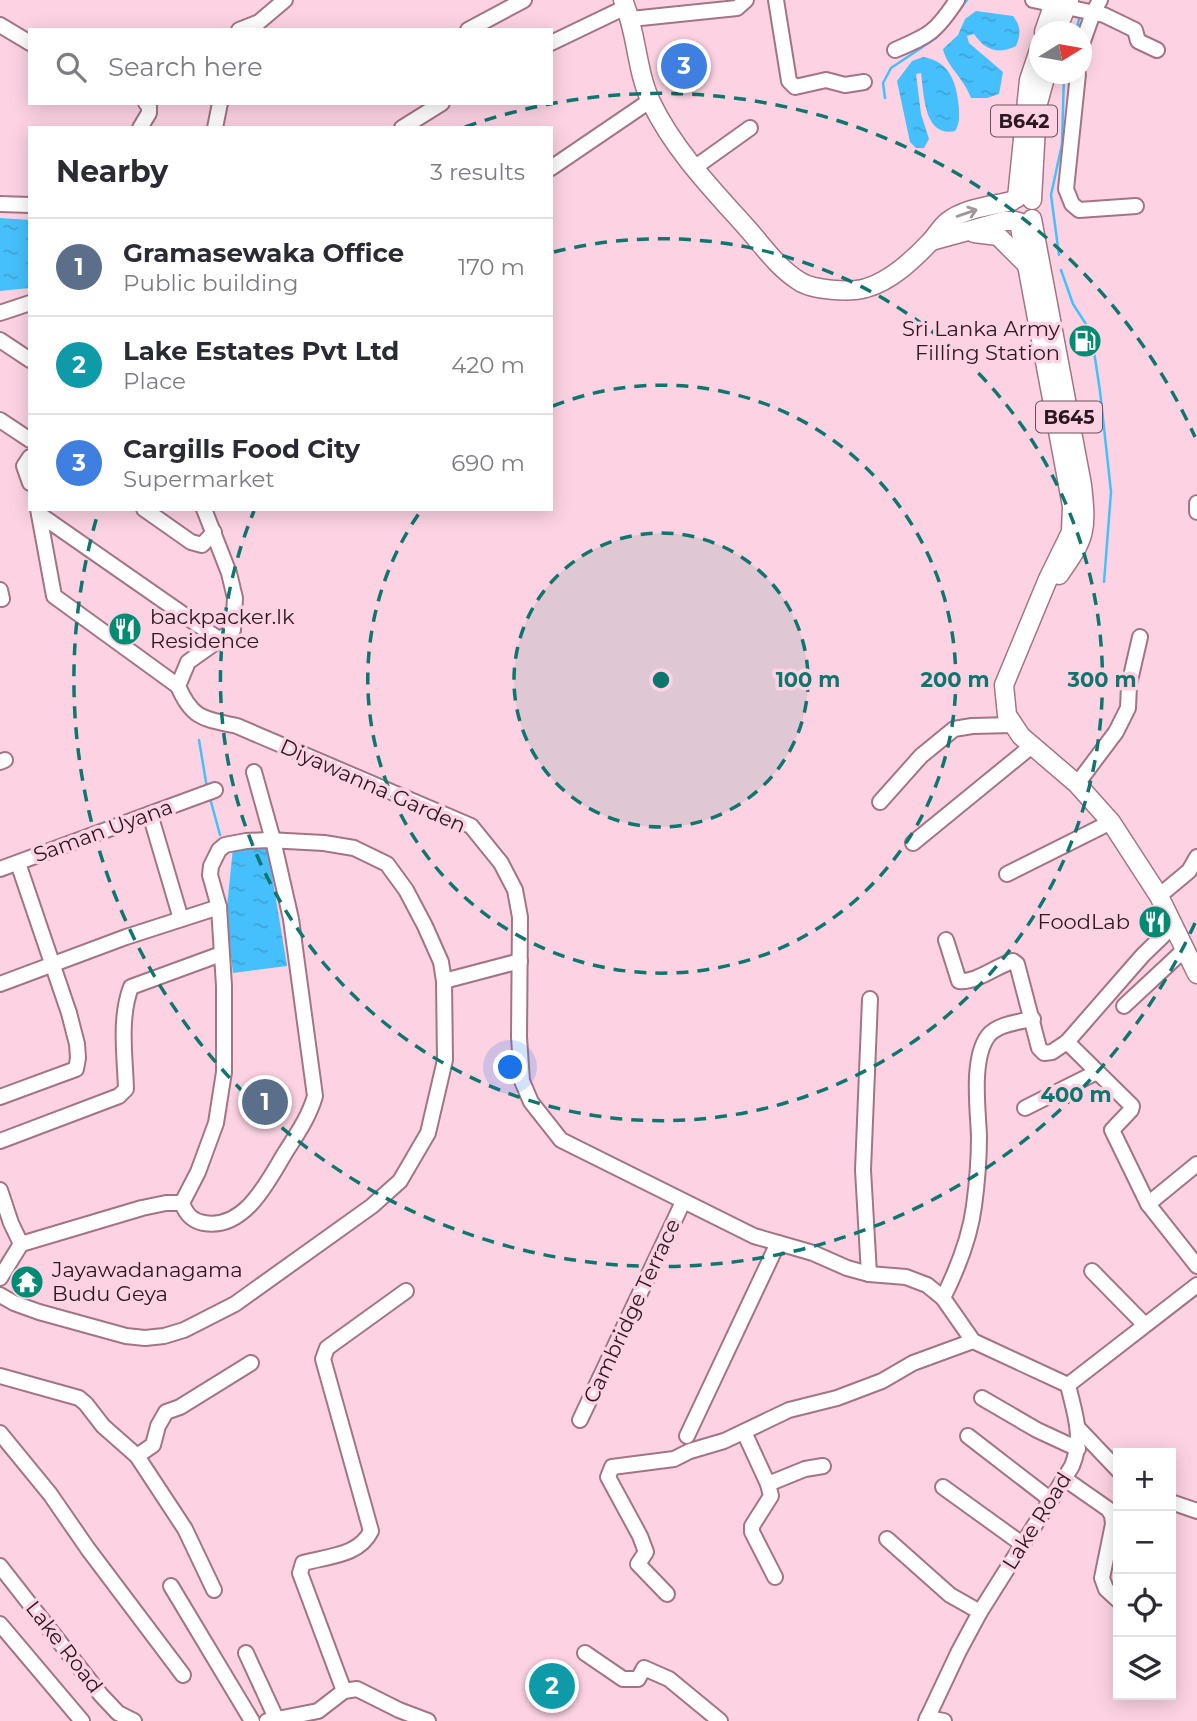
<!DOCTYPE html>
<meta charset="utf-8">
<style>
:root{--surface:#fff;--page:#f7f7f7;--text:#2b2b33;--muted:#7c7c81;--line:#e1e1e2;--accent:#7c3aed}
body{margin:0;font-family:Montserrat,sans-serif;background:var(--page);color:var(--text)}
.controls{position:absolute;right:21px;bottom:21px;display:grid;overflow:hidden;border-radius:0px;box-shadow:0 4px 18px #0003}
.controls button{width:63px;height:63px;display:grid;place-items:center;padding:0;border:0;border-bottom:2px solid var(--line);background:var(--surface);color:var(--text);font:35px sans-serif}
.compass{position:absolute;left:1029px;top:21px;width:63px;height:63px;border-radius:50%;background:var(--surface);box-shadow:0 4px 18px #0003;rotate:79deg}
.you{position:absolute;left:511px;top:1068px;width:24px;height:24px;margin:-18px;border:5px solid #fff;border-radius:50%;background:#1a73e8;box-shadow:0 0 0 10px #1a73e833}
.badge{display:grid;place-items:center;width:46px;height:46px;border-radius:50%;background:var(--accent);color:#fff;font-size:23px;font-weight:700}
.pin{position:absolute;translate:-50% -50%;border:4px solid #fff;box-shadow:0 2px 7px #0006}
.list{margin:0;padding:0;list-style:none}
h2{display:flex;justify-content:space-between;align-items:center;height:91px;margin:0;padding:0 28px;font-size:30px}
h2 small{font-size:23px;font-weight:400;color:var(--muted)}
.list li{display:grid;grid-template-columns:46px 1fr auto;gap:21px;align-items:center;box-sizing:border-box;height:98px;padding:0 28px;border-top:2px solid var(--line)}
.list b{display:block;font-size:26px;white-space:nowrap}
.list p{margin:0;font-size:23px;white-space:nowrap;color:var(--muted)}
.list em{font-size:23px;font-style:normal;color:var(--muted)}
.icon{flex:none;width:38px;height:38px;fill:none;stroke:currentColor;stroke-width:2;stroke-linecap:round;stroke-linejoin:round}
.map{position:relative;flex:none;width:1197px;height:1721px;overflow:hidden}
.search{position:absolute;background:var(--surface);box-shadow:0 4px 18px #0003;left:28px;top:28px;width:525px;height:77px;display:flex;align-items:center;gap:18px;box-sizing:border-box;padding:0 24px;border-radius:0px;color:var(--muted);font-size:26px}
.panel{position:absolute;background:var(--surface);box-shadow:0 4px 18px #0003;left:28px;top:126px;width:525px;height:385px;border-radius:0px}
.map>svg:first-child{display:block}
</style>
<div class="map">
<svg width="1197" height="1721" viewBox="0 0 1197 1721">
<defs>
<pattern id="water-ripples" width="26" height="14" patternUnits="userSpaceOnUse" patternTransform="scale(1.75)"><rect width="26" height="14" fill="#45c0fc"/><path d="M2 4q2-2 4 0t4 0M15 11q2-2 4 0t4 0" fill="none" stroke="#3da4d8"/></pattern>
</defs>
<rect width="100%" height="100%" fill="#fdd3e3"/>
<g fill="url(#water-ripples)">
<path d="M 976,11 L 1013,16 C 1021,26 1021,34 1016,46 C 998,55 985,50 974,34 L 967,36 L 969,43 L 1003,72 L 999,94 L 987,98 L 971,98 C 964,78 947,67 943,49 L 958,35 L 965,19 Z"/>
<path d="M 923,57 C 951,61 957,85 959,109 C 959,118 960,123 955,131 C 924,138 924,95 921,73 L 916,74 L 921,114 L 929,139 L 924,148 L 916,148 L 910,142 L 897,81 L 912,61 Z"/>
<path d="M 0,218 L 30,220 L 30,288 L 0,291 Z"/>
<path d="M 267,845 L 287,966 L 233,973 L 226,916 L 233,848 Z"/>
</g>
<g fill="none" stroke-linecap="round" stroke-linejoin="round">
<g stroke="#45c0fc" stroke-width="2.5">
<path d="M 959,10 L 967,0"/>
<path d="M 1076,32 L 1079,19"/>
<path d="M 885,98 L 883,83 L 891,68 L 936,38 L 941,32"/>
<path d="M 1059,255 L 1051,195 L 1062,144 L 1064,74"/>
<path d="M 1061,270 L 1073,304 L 1091,332 L 1100,391 L 1111,492 L 1104,582"/>
<path d="M 199,740 L 207,788"/>
<path d="M 210,798 L 220,835"/>
</g>
<defs>
<g id="minor">
<path d="M 776,0 L 789,81 L 795,87 L 826,80 L 845,85 L 864,82"/>
<path d="M 1033,0 L 1104,15 L 1135,30 L 1138,41 L 1157,50"/>
<path d="M 631,19 L 737,8 L 746,0"/>
<path d="M 0,25 L 30,43"/>
<path d="M 239,30 L 259,22 L 285,0"/>
<path d="M 468,30 L 524,0"/>
<path d="M 551,43 L 626,7"/>
<path d="M 1082,44 L 1093,13 L 1100,0"/>
<path d="M 895,50 C 930,35 936,32 957,0"/>
<path d="M 1078,74 L 1066,189 L 1072,204 L 1079,210 L 1136,206"/>
<path d="M 140,128 L 149,113 L 149,106 L 146,103"/>
<path d="M 215,128 L 220,103"/>
<path d="M 402,128 L 442,103"/>
<path d="M 551,168 L 651,100"/>
<path d="M 694,168 L 750,128"/>
<path d="M 0,204 L 30,205"/>
<path d="M 0,313 L 30,303"/>
<path d="M 0,340 L 30,360"/>
<path d="M 0,420 L 30,440"/>
<path d="M 30,457 L 24,466 L 30,483"/>
<path d="M 1197,503 L 1197,512"/>
<path d="M 38,509 L 54,596 L 178,686"/>
<path d="M 144,509 L 191,542 L 202,545 L 214,532"/>
<path d="M 204,509 L 229,573 L 235,598 L 233,630 L 188,662 L 178,686 C 192,719 204,719 237,726 L 471,826 L 501,863 L 515,890 L 520,917 L 519,1037 L 522,1081 L 531,1102 L 561,1140 L 754,1236 L 813,1253 L 847,1268 L 869,1274 L 906,1277 L 927,1285 L 943,1298 L 973,1341 L 1068,1385"/>
<path d="M 39,514 L 220,640"/>
<path d="M 0,590 L 2,599"/>
<path d="M 0,762 L 5,760"/>
<path d="M 1077,784 L 1116,732 L 1128,708 L 1129,685 L 1140,637"/>
<path d="M 880,802 L 921,756 L 954,729 L 972,726 L 1013,725"/>
<path d="M 150,814 L 181,919"/>
<path d="M 913,843 L 1033,745"/>
<path d="M 0,869 L 215,790"/>
<path d="M 1007,874 L 1111,822"/>
<path d="M 1159,896 L 1189,871 L 1197,857"/>
<path d="M 946,940 L 959,981 C 976,983 996,966 1013,961 L 1017,964 L 1039,1048 L 1044,1053 L 1052,1052 L 1067,1042 L 1143,955 L 1173,926"/>
<path d="M 444,981 L 520,961"/>
<path d="M 0,984 L 126,937 L 219,907"/>
<path d="M 1124,1006 L 1184,950"/>
<path d="M 1067,1042 L 1132,1106 L 1131,1110 L 1112,1130 L 1148,1204 L 1197,1266"/>
<path d="M 0,1097 L 76,1069 L 78,1058 L 77,1044 L 69,1013 L 18,863"/>
<path d="M 1025,1108 L 1097,1072"/>
<path d="M 0,1141 L 119,1096 L 126,1089 C 125,1057 119,1018 131,987 L 221,954"/>
<path d="M 0,1190 L 11,1223 L 21,1244"/>
<path d="M 182,1203 C 186,1214 192,1221 204,1223 C 245,1230 268,1181 285,1153 C 297,1134 309,1117 315,1096 L 291,919 L 273,840 L 254,772"/>
<path d="M 1148,1204 L 1197,1164"/>
<path d="M 1092,1271 L 1144,1324"/>
<path d="M 869,1274 L 863,1170 L 870,999"/>
<path d="M 0,1278 L 21,1244 L 142,1208 L 166,1203 L 182,1203"/>
<path d="M 0,1295 L 14,1303 L 39,1312 L 126,1336 L 145,1338 L 164,1336 L 184,1330 L 235,1304 L 372,1206 L 400,1181 L 428,1133 L 445,1060 L 444,981 L 441,962 L 425,926 L 406,890 L 387,864 L 354,848 L 324,843 L 268,840 L 246,841 L 225,845 L 219,850 L 211,866 L 210,875 L 219,907 L 224,986 L 224,1072 L 216,1123 L 198,1172 L 182,1203"/>
<path d="M 943,1298 C 957,1270 970,1237 974,1206 C 977,1184 979,1159 979,1136 C 978,1109 971,1059 988,1036 C 997,1024 1019,1022 1033,1019"/>
<path d="M 0,1376 L 79,1398 L 86,1404 L 103,1426 L 137,1456 L 185,1529 L 214,1590"/>
<path d="M 982,1398 L 1037,1430 L 1078,1449"/>
<path d="M 580,1420 L 683,1202"/>
<path d="M 1078,1428 L 1118,1470"/>
<path d="M 744,1432 L 768,1484 L 771,1496 L 752,1526 L 752,1532 L 775,1577"/>
<path d="M 0,1433 L 50,1494 L 88,1549 L 183,1675"/>
<path d="M 687,1436 L 778,1243"/>
<path d="M 968,1436 L 1051,1500"/>
<path d="M 137,1456 L 153,1445 L 158,1426 L 166,1412 L 180,1407 L 251,1363"/>
<path d="M 1065,1479 L 1108,1509 L 1112,1515 L 1113,1524 L 1102,1578 L 1106,1589 L 1118,1600"/>
<path d="M 768,1484 L 805,1469 L 823,1466"/>
<path d="M 943,1487 L 1022,1544"/>
<path d="M 1171,1502 L 1197,1511"/>
<path d="M 887,1539 L 950,1595 L 980,1612"/>
<path d="M 0,1566 L 101,1695 L 118,1713 L 134,1721"/>
<path d="M 171,1586 L 252,1721"/>
<path d="M 667,1594 L 638,1564 L 646,1552 L 640,1536 L 608,1477 L 612,1467 L 674,1459 L 690,1451 L 724,1441 L 789,1410 L 837,1398 L 882,1381 L 913,1363 L 973,1341"/>
<path d="M 0,1624 L 82,1721"/>
<path d="M 246,1653 L 276,1718"/>
<path d="M 585,1653 L 623,1679 L 638,1679 L 644,1668 L 669,1679 L 720,1721"/>
<path d="M 344,1691 L 300,1573 L 303,1563 C 328,1556 359,1556 371,1531 L 323,1359 L 327,1348 L 406,1291"/>
<path d="M 927,1718 L 944,1721"/>
<path d="M 267,1721 L 318,1711 L 344,1691 L 357,1689 L 399,1710 L 428,1721"/>
<path d="M 926,1721 L 959,1651 L 980,1612 L 1072,1466 C 1084,1436 1075,1415 1068,1385 L 1197,1285"/>
</g>
<g id="major">
<path d="M 623,0 C 637,32 636,70 651,102 C 674,150 712,189 747,228 C 763,246 778,268 799,281 C 812,290 850,293 866,288 C 891,281 913,260 930,242 C 936,236 940,228 947,222 C 964,208 991,206 1012,201"/>
<path d="M 1044,32 L 1055,0"/>
<path d="M 1056,32 L 1069,0"/>
<path d="M 1017,198 L 1029,80 L 1040,47"/>
<path d="M 1032,200 L 1037,107 L 1046,74"/>
<path d="M 1032,219 L 1082,485 C 1087,531 1086,537 1059,575"/>
<path d="M 1019,222 L 1072,506 L 1071,532 L 1048,579 L 1004,685 L 1007,715 L 1021,736 L 1077,784 L 1111,822 L 1159,896 L 1197,974"/>
<path d="M 974,233 L 998,236 L 1028,266"/>
<path d="M 931,241 L 1004,221 L 1015,221"/>
</g>
</defs>
<use href="#minor" stroke="#a37486" stroke-width="18"/>
<use href="#major" stroke="#a37486" stroke-width="21"/>
<use href="#minor" stroke="#fff" stroke-width="14"/>
<use href="#major" stroke="#fff" stroke-width="18"/>
</g>
<defs><path id="oneway-shaft" d="M-6 0H5M1.5-3L5.5 0L1.5 3" fill="none" stroke-width="1.6" stroke-linecap="round" stroke-linejoin="round" transform="scale(1.75)"/></defs>
<use stroke="#a0979b" href="#oneway-shaft" transform="translate(967 213) rotate(-19)"/>
<circle cx="661" cy="680" r="147" fill="#0f766e" fill-opacity=".12"/>
<g fill="none" stroke="#0f766e" stroke-width="3.5" stroke-dasharray="12 9">
<circle cx="661" cy="680" r="147"/>
<path d="M553 406A294 294 0 1 1 422 509"/>
<path d="M554 252A441 441 0 1 1 254 511"/>
<path d="M1195 923A587 587 0 0 1 98 513M465 127A587 587 0 0 1 1195 437"/>
</g>
<defs>
<symbol id="fuel-disc" viewBox="-11 -11 22 22"><circle r="9.5" fill="#018b72" stroke="#fdd3e3"/><path d="M-5.5-6h7V0h2V4h1.3V-2.5L3-4.5l.8-.8L6-3V5H2.5V1h-1V6h-7ZM-4.2-4.7v3.2H.2V-4.7Z" fill="#fff"/></symbol>
<symbol id="restaurant-disc" viewBox="-11 -11 22 22"><circle r="9.5" fill="#018b72" stroke="#fdd3e3"/><path d="M-5-6h1v4h1v-4h1v4h1v-4h1v5L-1.5 .5V6h-2V.5L-5-1ZM5-6V6H3V1.5H1.5Q1.5-4 5-6Z" fill="#fff"/></symbol>
<symbol id="temple-disc" viewBox="-11 -11 22 22"><circle r="9.5" fill="#018b72" stroke="#fdd3e3"/><path d="M0-6L5-2H3V0L6.5 2.5H4V6H1.5V3h-3V6H-4V2.5H-6.5L-3 0V-2H-5Z" fill="#fff"/></symbol>
</defs>
<g fill-rule="evenodd">
<use href="#fuel-disc" x="1066" y="322" width="38" height="38"/>
<use href="#restaurant-disc" x="106" y="610" width="38" height="38"/>
<use href="#restaurant-disc" x="1136" y="903" width="38" height="38"/>
<use href="#temple-disc" x="8" y="1263" width="38" height="38"/>
</g>
<g text-anchor="middle" stroke-width="7" stroke-linejoin="round" paint-order="stroke">
<g fill="#fdd3e3" stroke="#6a505a" stroke-width="2">
<rect x="991" y="105.5" width="66" height="31" rx="5"/>
<rect x="1036" y="401.5" width="66" height="31" rx="5"/>
</g>
<g font-size="19" font-weight="bold" fill="#2b1820">
<text x="1024" y="128">B642</text>
<text x="1069" y="424">B645</text>
</g>
<g font-size="21" fill="#2b1820" stroke="#fdd3e3" text-anchor="end">
<text x="1060" y="336">Sri Lanka Army<tspan x="1060" dy="24">Filling Station</tspan></text>
<text x="150" y="624" text-anchor="start">backpacker.lk<tspan x="150" dy="24">Residence</tspan></text>
<text x="1130" y="929">FoodLab</text>
<text x="52" y="1277" text-anchor="start">Jayawadanagama<tspan x="52" dy="24">Budu Geya</tspan></text>
</g>
<g font-size="21" fill="#2b1820" stroke="#fdd3e3">
<text transform="translate(373 786) rotate(24)" y="7">Diyawanna Garden</text>
<text transform="translate(103 831) rotate(-20)" y="7">Saman Uyana</text>
<text transform="translate(632 1311) rotate(-65)" y="7">Cambridge Terrace</text>
<text transform="translate(1037 1521) rotate(-58)" y="7">Lake Road</text>
<text transform="translate(64 1647) rotate(52)" y="7">Lake Road</text>
</g>
</g>
<circle cx="661" cy="680" r="10" fill="#0f766e" stroke="#fdd3e3" stroke-width="3.5"/>
<g font-size="21" text-anchor="middle" font-weight="bold" fill="#0f766e" stroke="#fdd3e3" stroke-width="7" stroke-linejoin="round" paint-order="stroke">
<text x="808" y="687">100 m</text>
<text x="955" y="687">200 m</text>
<text x="1102" y="687">300 m</text>
<text x="1076" y="1102">400 m</text>
</g>
</svg>
<div class="controls">
<button>+</button>
<button>−</button>
<button><svg class="icon" aria-label="locate" viewBox="0 0 24 24"><circle cx="12" cy="12" r="6"/><path d="M12 2v4M12 18v4M2 12h4M18 12h4"/></svg></button>
<button><svg class="icon" aria-label="layers" viewBox="0 0 24 24"><path d="M12 4l9 5-9 5-9-5zM3 14l9 5 9-5"/></svg></button>
</div>
<svg class="compass" viewBox="-18 -18 36 36"><path d="M0-13l5 13h-10z" fill="#e53935"/><path d="M0 13l5-13h-10z" fill="#7c7c81"/></svg>
<div class="you"></div>
<div class="pin badge" style="left:265px;top:1102px;background:#5c6f8a">1</div>
<div class="pin badge" style="left:552px;top:1686px;background:#0f9aa8">2</div>
<div class="pin badge" style="left:684px;top:66px;background:#3f7fe0">3</div>
<div class="search"><svg class="icon" aria-label="search" viewBox="0 0 24 24"><circle cx="10" cy="10" r="6"/><path d="M15 15l6 6"/></svg>Search here</div>
<section class="panel">
<h2>Nearby<small>3 results</small></h2>
<ul class="list">
<li><span class="badge" style="background:#5c6f8a">1</span><div><b>Gramasewaka Office</b><p>Public building</p></div><em>170 m</em></li>
<li><span class="badge" style="background:#0f9aa8">2</span><div><b>Lake Estates Pvt Ltd</b><p>Place</p></div><em>420 m</em></li>
<li><span class="badge" style="background:#3f7fe0">3</span><div><b>Cargills Food City</b><p>Supermarket</p></div><em>690 m</em></li>
</ul>
</section>
</div>
